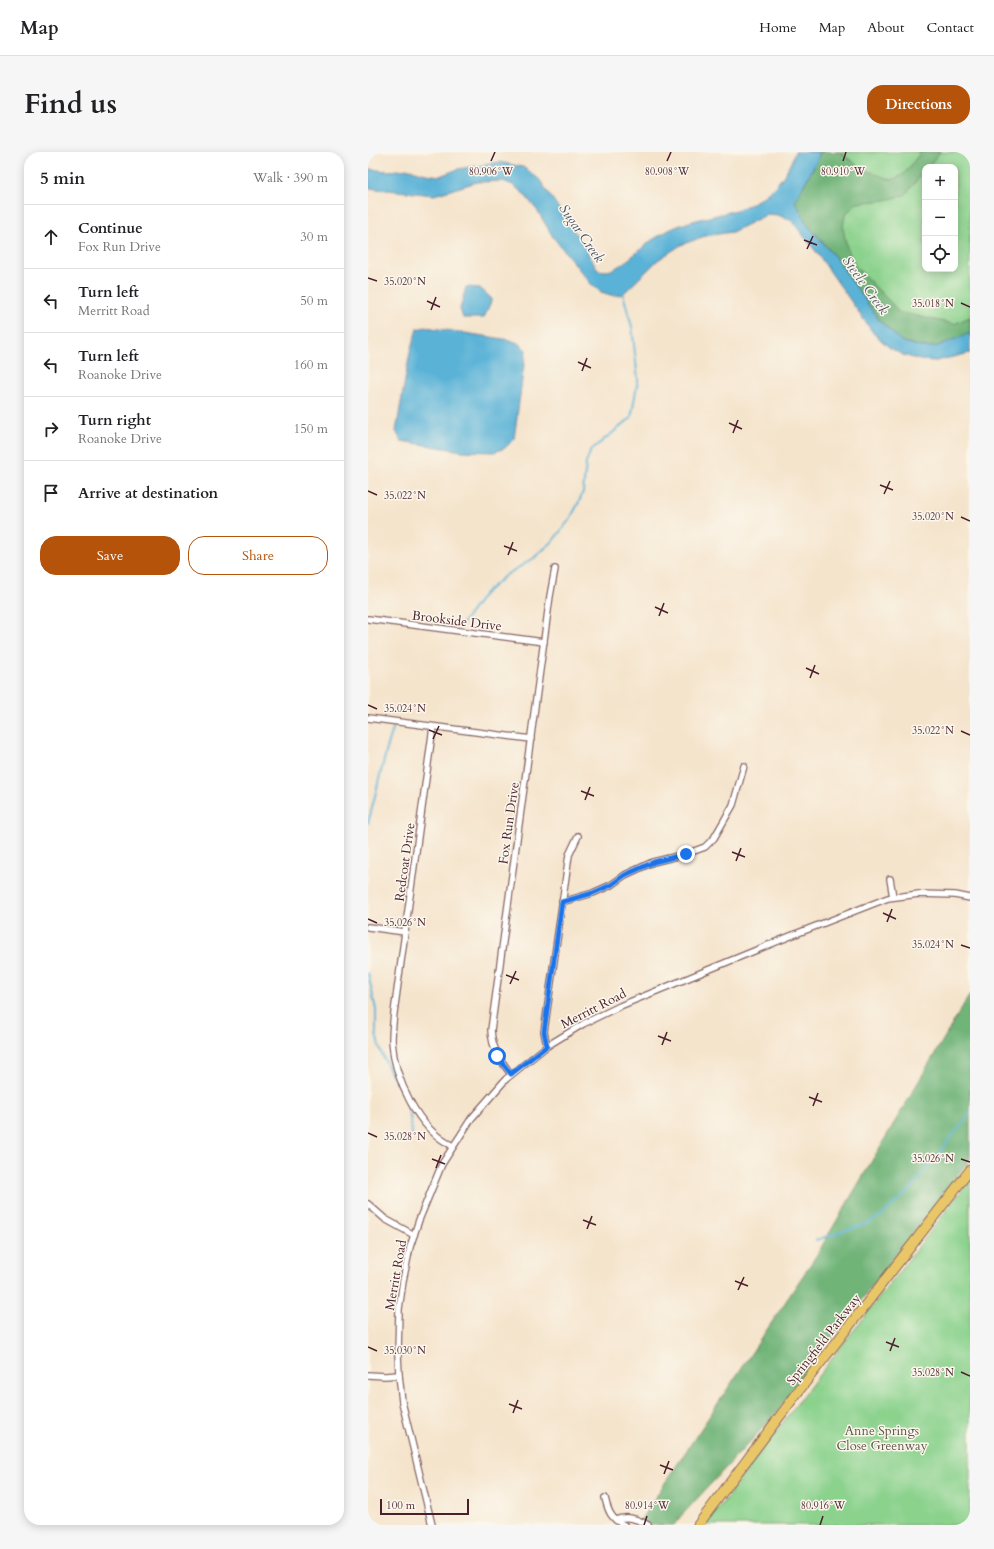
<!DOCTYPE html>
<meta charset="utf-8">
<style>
:root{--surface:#fff;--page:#f6f6f6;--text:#202124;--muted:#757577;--line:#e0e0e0;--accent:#b45309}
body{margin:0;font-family:Cardo,serif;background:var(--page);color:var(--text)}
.controls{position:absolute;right:12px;top:12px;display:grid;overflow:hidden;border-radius:8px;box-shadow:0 2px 10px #0003}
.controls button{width:36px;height:36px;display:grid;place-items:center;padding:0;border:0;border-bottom:1px solid var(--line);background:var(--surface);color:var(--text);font:20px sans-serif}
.scale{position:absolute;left:12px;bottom:10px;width:89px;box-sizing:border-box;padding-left:4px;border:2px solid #4a1f2b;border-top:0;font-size:11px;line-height:14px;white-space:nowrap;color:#4a1f2b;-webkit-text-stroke:3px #fbf7ec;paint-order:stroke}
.stop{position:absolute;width:12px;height:12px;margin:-9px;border:3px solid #1a73e8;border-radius:50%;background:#fff}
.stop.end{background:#1a73e8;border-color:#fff;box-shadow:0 1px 4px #0008}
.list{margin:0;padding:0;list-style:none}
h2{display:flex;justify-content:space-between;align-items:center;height:52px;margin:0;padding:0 16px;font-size:17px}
h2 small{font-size:13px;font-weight:400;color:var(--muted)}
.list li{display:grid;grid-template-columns:26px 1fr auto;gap:12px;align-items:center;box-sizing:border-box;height:64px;padding:0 16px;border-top:1px solid var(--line)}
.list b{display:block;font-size:15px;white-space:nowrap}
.list p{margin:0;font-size:13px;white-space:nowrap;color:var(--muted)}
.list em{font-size:13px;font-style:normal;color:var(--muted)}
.actions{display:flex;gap:8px;padding:12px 16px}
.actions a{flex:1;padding:9px 0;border:1px solid var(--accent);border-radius:16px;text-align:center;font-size:14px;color:var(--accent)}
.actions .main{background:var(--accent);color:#fff}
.icon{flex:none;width:22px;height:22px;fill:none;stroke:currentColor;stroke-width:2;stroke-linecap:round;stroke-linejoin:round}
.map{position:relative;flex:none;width:602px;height:1373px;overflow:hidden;border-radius:16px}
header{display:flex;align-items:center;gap:24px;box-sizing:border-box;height:56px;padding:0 20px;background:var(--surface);border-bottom:1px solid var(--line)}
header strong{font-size:19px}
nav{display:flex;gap:22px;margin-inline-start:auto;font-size:14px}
.intro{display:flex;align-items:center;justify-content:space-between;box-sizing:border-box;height:96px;padding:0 24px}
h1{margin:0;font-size:28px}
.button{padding:10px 18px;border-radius:16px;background:var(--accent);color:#fff;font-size:14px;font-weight:700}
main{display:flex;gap:24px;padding:0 24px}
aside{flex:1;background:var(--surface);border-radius:16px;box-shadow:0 2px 10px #0003}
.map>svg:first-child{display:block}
</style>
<header>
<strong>Map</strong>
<nav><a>Home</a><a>Map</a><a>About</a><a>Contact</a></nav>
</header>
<div class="intro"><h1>Find us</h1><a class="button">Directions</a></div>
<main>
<aside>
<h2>5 min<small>Walk · 390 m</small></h2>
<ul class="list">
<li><svg class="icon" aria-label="ahead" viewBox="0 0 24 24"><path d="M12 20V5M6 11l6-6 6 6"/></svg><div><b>Continue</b><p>Fox Run Drive</p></div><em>30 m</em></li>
<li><svg class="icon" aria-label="left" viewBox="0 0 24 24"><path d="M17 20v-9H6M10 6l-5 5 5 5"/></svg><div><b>Turn left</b><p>Merritt Road</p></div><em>50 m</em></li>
<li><svg class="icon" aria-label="left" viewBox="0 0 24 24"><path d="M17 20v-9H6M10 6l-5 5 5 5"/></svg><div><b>Turn left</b><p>Roanoke Drive</p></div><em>160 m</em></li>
<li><svg class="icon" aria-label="right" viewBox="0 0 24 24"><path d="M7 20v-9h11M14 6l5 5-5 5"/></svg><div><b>Turn right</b><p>Roanoke Drive</p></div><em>150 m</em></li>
<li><svg class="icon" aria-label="arrive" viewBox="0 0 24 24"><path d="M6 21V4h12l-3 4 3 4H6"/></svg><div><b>Arrive at destination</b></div></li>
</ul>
<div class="actions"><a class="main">Save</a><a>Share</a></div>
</aside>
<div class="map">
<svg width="602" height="1373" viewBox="0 0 602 1373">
<rect width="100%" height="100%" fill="#fbf7ec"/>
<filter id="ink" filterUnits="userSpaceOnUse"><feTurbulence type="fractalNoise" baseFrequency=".025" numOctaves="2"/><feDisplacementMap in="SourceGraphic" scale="8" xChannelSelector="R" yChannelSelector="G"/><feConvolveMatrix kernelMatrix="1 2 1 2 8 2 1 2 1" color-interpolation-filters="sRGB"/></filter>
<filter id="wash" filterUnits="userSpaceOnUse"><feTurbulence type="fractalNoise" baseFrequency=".012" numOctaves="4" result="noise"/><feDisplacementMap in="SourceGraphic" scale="16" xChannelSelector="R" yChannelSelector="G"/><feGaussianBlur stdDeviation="0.9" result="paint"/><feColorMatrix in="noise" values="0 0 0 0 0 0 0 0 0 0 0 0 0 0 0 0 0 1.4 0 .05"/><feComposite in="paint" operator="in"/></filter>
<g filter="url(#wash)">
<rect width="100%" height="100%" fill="#f5e4cc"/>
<g fill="#8bd28d" stroke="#6a785c" fill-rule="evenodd">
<path d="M 440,0 L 602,0 L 602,191 L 571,201 L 414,44 ZM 557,15 L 587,15 L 587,117 L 557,117 Z"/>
<path d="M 602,1028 L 602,1373 L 338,1373 L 428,1253 Z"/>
</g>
<g fill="#70b478" stroke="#5d6a52">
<path d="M 452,0 L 472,0 L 494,17 L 524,28 L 536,22 L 553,0 L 572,0 L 560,15 L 557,15 L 557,18 L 537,43 L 518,48 L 489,51 L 477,63 L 475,76 L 479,96 L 487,114 L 527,155 L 530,160 L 586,172 L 602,165 L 602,181 L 567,195 L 553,195 L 533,189 L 511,168 L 467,105 L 439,72 L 427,49 L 449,9 Z"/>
<path d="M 602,842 L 602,1007 L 451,1203 L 405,1265 L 313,1364 L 306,1373 L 269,1373 L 448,1104 Z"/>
</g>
<g fill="#5ab2d7" stroke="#526881">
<path d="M 427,0 L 452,0 L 449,9 L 427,49 L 439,72 L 467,105 L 511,168 L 533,189 L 553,195 L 567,195 L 602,181 L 602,201 L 568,209 L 552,208 L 535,203 L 522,196 L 506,182 L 449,101 L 424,69 L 410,63 L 400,62 L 364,80 L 337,84 L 313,93 L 290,108 L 255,142 L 246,144 L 233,140 L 223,132 L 185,85 L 169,58 L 156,42 L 145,33 L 135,29 L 109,30 L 66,43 L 0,36 L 0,17 L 20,19 L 41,17 L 58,22 L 72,24 L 90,17 L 131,10 L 155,15 L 171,27 L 215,92 L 230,118 C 233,118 236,119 239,119 C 252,117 272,97 284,88 C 289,85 294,82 299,79 C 329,63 365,65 393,46 C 410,35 421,18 427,0 Z"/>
<path d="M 98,135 L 112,136 L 124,147 L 116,166 L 95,166 L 92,157 Z"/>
<path d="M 58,175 L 142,188 L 150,191 L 158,198 L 146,287 L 137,296 L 126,300 L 94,299 L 33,289 L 28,279 L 42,200 L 49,177 Z"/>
</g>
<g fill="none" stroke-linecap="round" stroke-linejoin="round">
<g stroke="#5ab2d7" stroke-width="2">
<path d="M 92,475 L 116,442 L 138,423 L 166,406 L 184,390 L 202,367 L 210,352 L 215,340 L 218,311 L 223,298 L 263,266 L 270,228 L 264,175 L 255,142"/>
<path d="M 0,671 C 9,639 15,606 26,574"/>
<path d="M 0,821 L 8,858 L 8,883 L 13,900 L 23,921 L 37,944 L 42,964 L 44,984"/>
<path d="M 448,1088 L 501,1071 L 515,1062 L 543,1037 L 602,961"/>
</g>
</g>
</g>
<g filter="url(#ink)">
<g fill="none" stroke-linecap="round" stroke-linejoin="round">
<defs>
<g id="minor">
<path d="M 0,467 L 176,490"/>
<path d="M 0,566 L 163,587"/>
<path d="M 65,575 L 26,861 C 25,870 24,879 24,889 C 26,926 50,978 85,994"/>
<path d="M 522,727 L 525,745"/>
<path d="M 194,750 L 225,741 L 243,733 L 257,723 L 285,710 L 318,702 L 337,695 L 346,686 L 365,653 L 376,614"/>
<path d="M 0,775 L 37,780"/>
<path d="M 179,894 L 176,880 L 201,703 L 210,684"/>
<path d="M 143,922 C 132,908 124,897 123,878 L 182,444 L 187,417"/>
<path d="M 0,1052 L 17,1067 L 46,1083"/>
<path d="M 0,1223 L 17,1224 L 31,1223"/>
<path d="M 237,1346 C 240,1359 243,1367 256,1373"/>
<path d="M 248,1368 C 258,1363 270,1367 280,1373"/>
<path d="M 64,1373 L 34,1250 L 31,1223 L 30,1202 L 31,1157 L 35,1129 L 42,1095 L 51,1068 L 74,1012 L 103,967 L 138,927 L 179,894 L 215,872 L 252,854 L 425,783 L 520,746 L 551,742 L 587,743 L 602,746"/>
</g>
<path id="primary" d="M 330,1373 L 433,1236 L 602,1018"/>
</defs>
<use href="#minor" stroke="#866463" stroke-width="8"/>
<use href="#primary" stroke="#866463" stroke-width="11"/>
<use href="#minor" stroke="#fff" stroke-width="5.5"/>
<use href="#primary" stroke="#e9c769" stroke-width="9"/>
</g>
</g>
<g fill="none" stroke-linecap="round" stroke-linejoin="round" filter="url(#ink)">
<path stroke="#1a73e8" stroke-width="5" d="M 129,904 L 143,922 L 179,894 L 176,880 L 194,750 L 225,741 L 243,733 L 257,723 L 286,710 L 318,702"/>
</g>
<path fill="none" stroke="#4a1f2b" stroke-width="1.5" d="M 123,9 L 127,0M 299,9 L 303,0M 475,9 L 478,0M 436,88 L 449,93M 439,97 L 445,84M 0,126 L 9,129M 59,149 L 72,155M 593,151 L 602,155M 63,158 L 68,145M 210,210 L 223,216M 214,219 L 219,206M 361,271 L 374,277M 365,281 L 370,268M 512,333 L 525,338M 0,339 L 9,343M 516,342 L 522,329M 593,365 L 602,369M 136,394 L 149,399M 140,403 L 145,390M 287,455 L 300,461M 291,464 L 296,451M 438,516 L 451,522M 442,526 L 447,513M 0,553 L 9,557M 61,578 L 74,583M 593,579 L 602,583M 65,587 L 71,574M 213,639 L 226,644M 217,648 L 222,635M 364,700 L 377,705M 368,709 L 373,696M 515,761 L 528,767M 0,767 L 9,771M 519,770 L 524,757M 593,793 L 602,796M 138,823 L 151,828M 142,832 L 148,819M 290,884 L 303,889M 294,893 L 299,880M 441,945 L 454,950M 445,954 L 450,941M 0,981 L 9,985M 64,1007 L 77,1012M 593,1007 L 602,1010M 68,1016 L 73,1003M 215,1068 L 228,1073M 219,1077 L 224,1064M 367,1129 L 380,1134M 370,1138 L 376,1125M 518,1190 L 531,1195M 0,1195 L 9,1199M 522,1199 L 527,1186M 593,1220 L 602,1224M 141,1252 L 154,1257M 145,1261 L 150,1248M 292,1313 L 305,1318M 296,1322 L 301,1309M 276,1373 L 279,1364M 452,1373 L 455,1364"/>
<g text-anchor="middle" stroke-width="3" stroke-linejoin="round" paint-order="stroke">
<g font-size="13" fill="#4a1f2b" stroke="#fbf7ec">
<text transform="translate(89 468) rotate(7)" y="5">Brookside Drive</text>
<text transform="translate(140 671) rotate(-82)" y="5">Fox Run Drive</text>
<text transform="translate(36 710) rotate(-82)" y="5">Redcoat Drive</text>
<text transform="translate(225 856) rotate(-27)" y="5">Merritt Road</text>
<text transform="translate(27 1123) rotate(-80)" y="5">Merritt Road</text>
<text transform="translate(455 1187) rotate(-52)" y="5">Springfield Parkway</text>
</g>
<g font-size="13" fill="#5e5548" stroke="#fbf7ec">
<text x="514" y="1283">Anne Springs<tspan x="514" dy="15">Close Greenway</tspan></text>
</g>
<g font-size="14" font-style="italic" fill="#505267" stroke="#fbf7ec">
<text transform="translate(214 81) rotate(55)" y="5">Sugar Creek</text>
<text transform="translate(498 133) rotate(54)" y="5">Steele Creek</text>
</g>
</g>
<g font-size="10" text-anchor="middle" fill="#4a1f2b" stroke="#fbf7ec" stroke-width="3" stroke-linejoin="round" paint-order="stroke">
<text x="123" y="23">80.906°W</text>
<text x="299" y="23">80.908°W</text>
<text x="475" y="23">80.910°W</text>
<text x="37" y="133">35.020°N</text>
<text x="565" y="155">35.018°N</text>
<text x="37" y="347">35.022°N</text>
<text x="565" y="368">35.020°N</text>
<text x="37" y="560">35.024°N</text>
<text x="565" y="582">35.022°N</text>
<text x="37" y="774">35.026°N</text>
<text x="565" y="796">35.024°N</text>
<text x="37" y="988">35.028°N</text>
<text x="565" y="1010">35.026°N</text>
<text x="37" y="1202">35.030°N</text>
<text x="565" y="1224">35.028°N</text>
<text x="279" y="1357">80.914°W</text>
<text x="455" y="1357">80.916°W</text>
</g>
</svg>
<div class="controls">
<button>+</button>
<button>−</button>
<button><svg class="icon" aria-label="locate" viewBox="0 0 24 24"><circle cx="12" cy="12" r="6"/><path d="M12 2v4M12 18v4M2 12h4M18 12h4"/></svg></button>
</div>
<div class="scale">100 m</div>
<div class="stop" style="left:129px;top:904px"></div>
<div class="stop end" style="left:318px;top:702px"></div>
</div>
</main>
